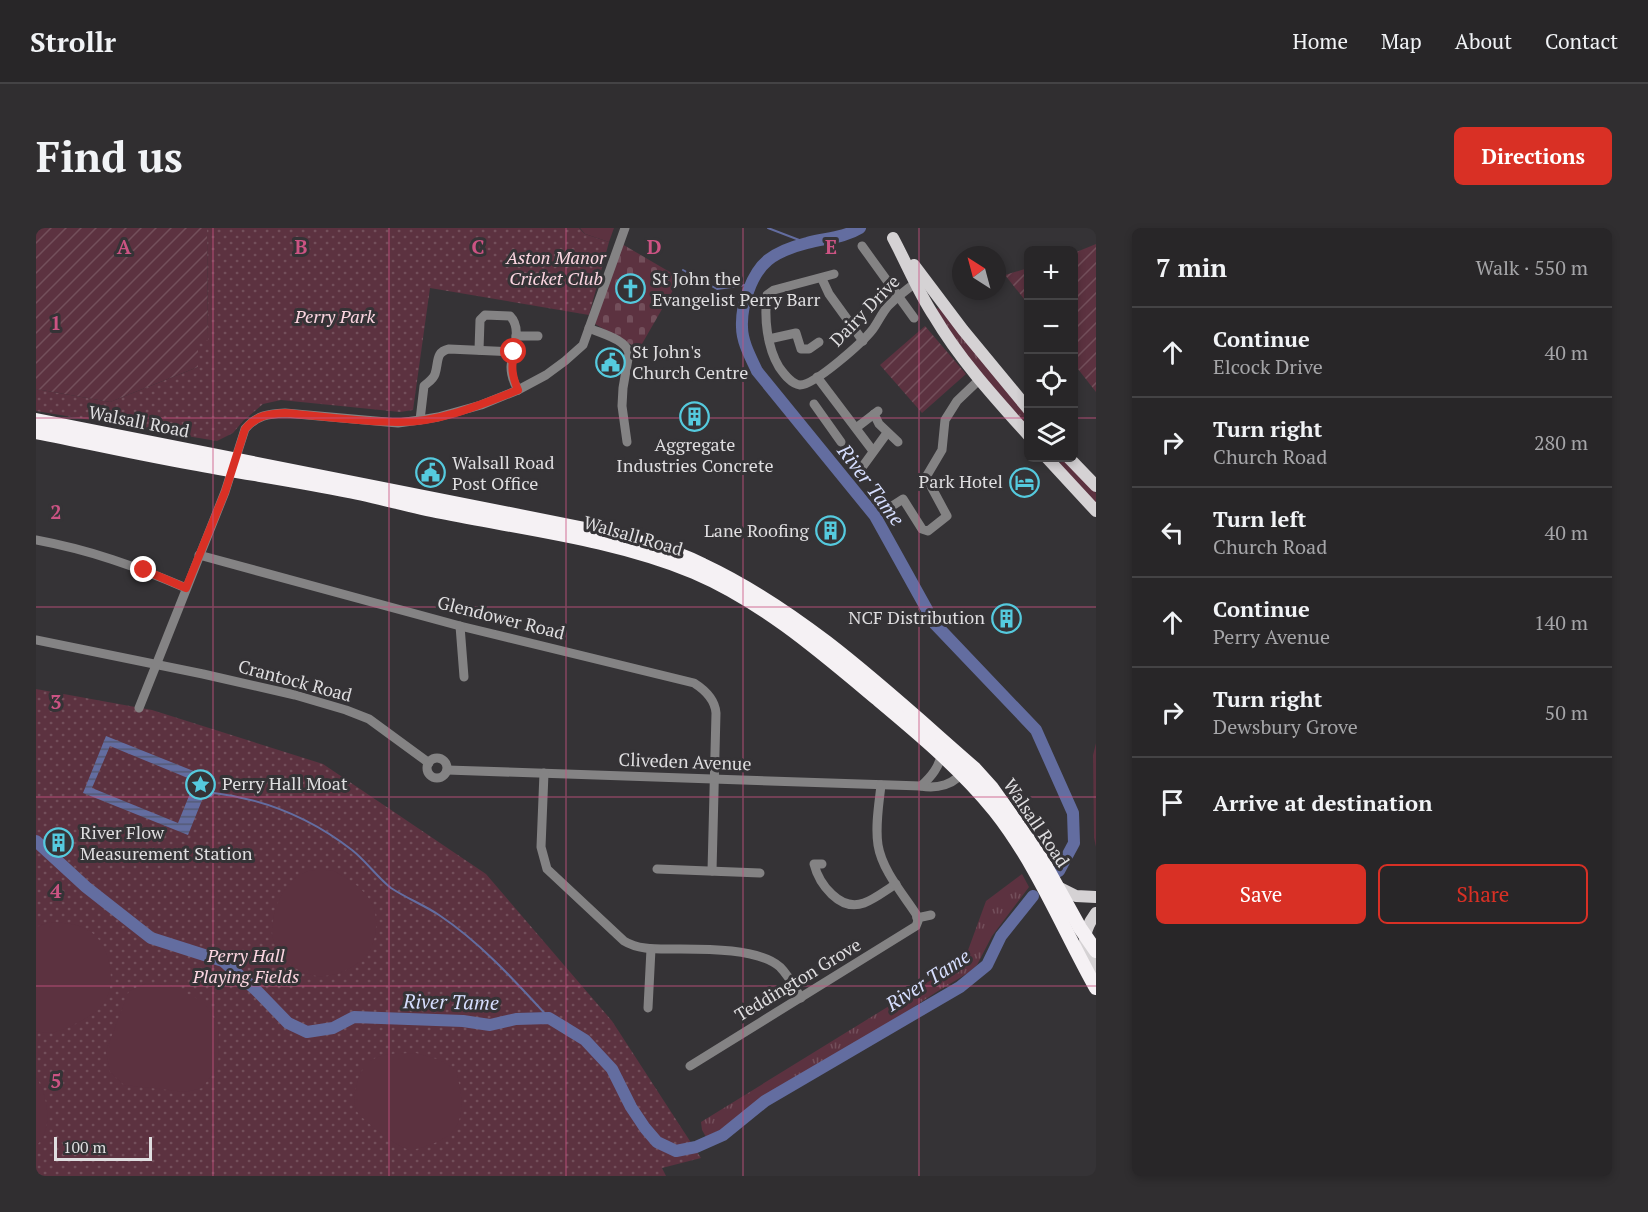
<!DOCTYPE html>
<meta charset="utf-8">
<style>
:root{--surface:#282628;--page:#302e30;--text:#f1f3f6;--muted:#a5a5a8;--line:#444345;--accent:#d93025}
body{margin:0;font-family:"PT Serif",serif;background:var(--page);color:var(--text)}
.controls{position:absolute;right:18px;top:18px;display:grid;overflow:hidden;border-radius:9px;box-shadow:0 3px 9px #0003}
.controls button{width:54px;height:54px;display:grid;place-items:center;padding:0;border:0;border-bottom:2px solid var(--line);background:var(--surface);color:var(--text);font:30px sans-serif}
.compass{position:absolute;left:916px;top:18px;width:54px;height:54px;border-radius:50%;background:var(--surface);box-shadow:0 3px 9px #0003;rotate:324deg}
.scale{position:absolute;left:18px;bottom:15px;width:98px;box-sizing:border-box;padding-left:6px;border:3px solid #dfdee0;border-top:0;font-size:16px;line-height:21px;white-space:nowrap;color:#dfdee0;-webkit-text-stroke:4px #353336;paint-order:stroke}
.stop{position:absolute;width:18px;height:18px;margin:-14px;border:4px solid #d93025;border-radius:50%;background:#fff}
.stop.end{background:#d93025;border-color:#fff;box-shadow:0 2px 6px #0008}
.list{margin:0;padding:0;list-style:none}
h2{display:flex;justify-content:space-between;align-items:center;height:78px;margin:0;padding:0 24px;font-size:26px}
h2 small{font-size:20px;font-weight:400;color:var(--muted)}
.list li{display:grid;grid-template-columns:39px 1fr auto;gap:18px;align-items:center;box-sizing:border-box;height:90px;padding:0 24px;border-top:2px solid var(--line)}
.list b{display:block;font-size:22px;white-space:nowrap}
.list p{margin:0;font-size:20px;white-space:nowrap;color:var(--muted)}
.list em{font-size:20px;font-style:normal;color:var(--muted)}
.actions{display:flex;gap:12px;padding:18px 24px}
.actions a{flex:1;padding:14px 0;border:2px solid var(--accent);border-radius:9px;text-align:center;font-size:21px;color:var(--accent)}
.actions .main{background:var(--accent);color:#fff}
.icon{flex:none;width:33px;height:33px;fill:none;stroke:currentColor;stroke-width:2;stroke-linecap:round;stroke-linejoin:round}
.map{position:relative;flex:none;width:1060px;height:948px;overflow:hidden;border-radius:9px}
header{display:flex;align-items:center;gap:36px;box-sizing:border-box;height:84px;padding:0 30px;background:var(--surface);border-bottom:2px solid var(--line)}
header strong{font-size:28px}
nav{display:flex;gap:33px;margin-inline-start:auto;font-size:21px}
.intro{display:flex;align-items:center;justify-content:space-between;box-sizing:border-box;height:144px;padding:0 36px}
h1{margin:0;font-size:42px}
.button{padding:15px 27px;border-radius:9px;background:var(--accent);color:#fff;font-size:21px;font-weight:700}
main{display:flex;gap:36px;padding:0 36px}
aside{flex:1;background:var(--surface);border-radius:9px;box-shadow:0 3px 9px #0003}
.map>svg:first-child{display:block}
</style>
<header>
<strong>Strollr</strong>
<nav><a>Home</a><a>Map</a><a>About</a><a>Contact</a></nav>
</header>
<div class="intro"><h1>Find us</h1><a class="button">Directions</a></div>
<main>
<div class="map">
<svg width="1060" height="948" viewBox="0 0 1060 948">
<defs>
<pattern id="grass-tufts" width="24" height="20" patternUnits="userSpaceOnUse" patternTransform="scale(1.5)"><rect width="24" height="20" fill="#5c3240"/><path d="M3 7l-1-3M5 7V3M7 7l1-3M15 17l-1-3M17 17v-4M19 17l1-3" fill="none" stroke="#734f5b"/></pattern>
<pattern id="cemetery-stones" width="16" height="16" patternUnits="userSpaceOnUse" patternTransform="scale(1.5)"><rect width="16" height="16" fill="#5c3240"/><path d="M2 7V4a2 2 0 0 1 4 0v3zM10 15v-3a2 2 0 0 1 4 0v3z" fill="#734f5b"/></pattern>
<pattern id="park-dots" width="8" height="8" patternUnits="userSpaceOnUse" patternTransform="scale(1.5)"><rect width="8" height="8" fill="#5c3240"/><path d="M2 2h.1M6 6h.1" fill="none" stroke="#734f5b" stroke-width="1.8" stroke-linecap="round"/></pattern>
<pattern id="garden-furrows" width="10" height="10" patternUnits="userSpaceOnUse" patternTransform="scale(1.5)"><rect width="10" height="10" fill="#5c3240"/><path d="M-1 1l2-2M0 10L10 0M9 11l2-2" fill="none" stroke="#734f5b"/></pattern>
<pattern id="water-rules" width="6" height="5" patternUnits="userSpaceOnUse" patternTransform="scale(1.5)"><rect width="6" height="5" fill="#636da0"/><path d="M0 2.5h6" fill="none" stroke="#555a76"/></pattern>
</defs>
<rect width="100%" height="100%" fill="#353336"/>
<g fill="url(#grass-tufts)">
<path d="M 901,80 L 904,81 L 992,188 L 992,204 L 924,123 L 900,83 Z"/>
<path d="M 1028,231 L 1060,265 L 1060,278 L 1023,236 Z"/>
<path d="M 986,646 L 993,659 L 956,708 L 941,737 L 932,745 L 902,763 L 832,809 L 747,857 L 686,901 L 670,909 L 666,902 L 665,894 L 913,741 L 931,725 L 950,673 Z"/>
</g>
<path fill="url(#cemetery-stones)" d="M 586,16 L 644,50 L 603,121 L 559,96 Z"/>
<g fill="url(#park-dots)">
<path d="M 171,0 L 543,0 L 549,6 L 573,14 L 553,87 L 394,60 L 377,182 L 364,184 L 245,172 L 227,176 L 207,193 L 197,205 L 181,213 L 0,183 L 0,161 L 74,174 L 162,139 L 162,112 L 172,111 Z"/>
<path d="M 0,461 L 116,482 L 287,536 L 450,646 L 576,793 L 665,930 L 626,940 L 630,948 L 0,948 Z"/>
</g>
<g fill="url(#garden-furrows)">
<path d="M 0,0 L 171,0 L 172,112 L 162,112 L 162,139 L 74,174 L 0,161 Z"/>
<path d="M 1060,16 L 1060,164 L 1038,136 L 1038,25 Z"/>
<path d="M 992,40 L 993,40 L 992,76 L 969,47 Z"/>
<path d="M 889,98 L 930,146 L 886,185 L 844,137 Z"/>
</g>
<g fill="#5c3240">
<path d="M 544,0 L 578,0 L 573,14 L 549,6 Z"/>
<path d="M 1060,515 L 1060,619 L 1058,610 L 1057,527 Z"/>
<path d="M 296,642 C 324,656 346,674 339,708 C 337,717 333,726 326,732 C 303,750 275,756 252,734 C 246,728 240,721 237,711 C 232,687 248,650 273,643 C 280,642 289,643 296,642 Z"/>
<path d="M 14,694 C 28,695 43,695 55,704 C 74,718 80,751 70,772 C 63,786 29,803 14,805 C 10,805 4,804 0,803 L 0,699 Z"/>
<path d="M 111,755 L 136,758 L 168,774 L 183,799 L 182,839 L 166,860 L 150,864 L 88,857 L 74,844 L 70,823 L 93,763 Z"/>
<path d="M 380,825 L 404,832 L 420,842 C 428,875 433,905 393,917 C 387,919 378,923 371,921 C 361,919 324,890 320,882 C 316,872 319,864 321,855 C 330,823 353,826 380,825 Z"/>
<path d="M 0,849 C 12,868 18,901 0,918 Z"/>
</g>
<path fill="url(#water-rules)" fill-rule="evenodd" d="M 70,508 L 175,550 L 152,607 L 47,565 ZM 74,518 L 159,553 L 142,595 L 56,560 Z"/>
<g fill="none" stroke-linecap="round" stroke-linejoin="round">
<g stroke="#636da0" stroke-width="2">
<path d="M 732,0 L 771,15"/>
<path d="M 647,42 L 681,61 L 716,56"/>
<path d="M 168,567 L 175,568 L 178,565 C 228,571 276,591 316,622 C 330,633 341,649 355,660 C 370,670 388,677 403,687 C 445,715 479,753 513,790"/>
</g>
<g stroke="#636da0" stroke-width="12">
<path d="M 824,0 C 808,10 789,10 771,15 C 759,18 742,24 732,32 C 715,46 705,78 706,99 C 706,114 715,130 721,143 L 839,288 L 899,396 L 1000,502 L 1037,585 L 1038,615 L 1023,643"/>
<path d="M 0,613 L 50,659 L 115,710 L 187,733 L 220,762 L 252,795 L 271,804 L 297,800 L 318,789 L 427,793 L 454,797 L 480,791 L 513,790 L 549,812 L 576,841 L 595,879 L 609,900 L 621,914 L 640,923 L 660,919 L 687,907 L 729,873 L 924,759 L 951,737 L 965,708 L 997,668"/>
</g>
<g stroke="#848384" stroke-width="9">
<path d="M 826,18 L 878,90"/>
<path d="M 798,46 L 738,62 L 731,67 C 728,90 731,119 743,139 C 748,146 755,156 764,157 C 779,157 827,114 837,101 C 842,94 846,85 852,78 C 861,69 871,61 881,54"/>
<path d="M 786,51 L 793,66 L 827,113"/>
<path d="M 553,100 C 566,106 589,111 593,125 L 587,160 L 586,178 L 591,214"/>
<path d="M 480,108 L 502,108"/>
<path d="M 733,111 L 760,105 L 765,121 L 773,121 L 783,114"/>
<path d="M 443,122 L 444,92 L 449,87 L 474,88 C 487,101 476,123 475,139 C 475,148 478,155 482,162"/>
<path d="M 781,149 L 837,223"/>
<path d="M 778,176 L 805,214"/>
<path d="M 838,186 L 843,196 L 862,214"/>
<path d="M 384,192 L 388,158 C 392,154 397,152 399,146 C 403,134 399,124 413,121 L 478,124"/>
<path d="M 820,200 L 842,183"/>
<path d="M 827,238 L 851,205"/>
<path d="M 853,280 L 867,271 L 886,301 L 892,303 L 911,288 L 890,249 L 906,222 L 909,192 L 921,173 L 944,151"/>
<path d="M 0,312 C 54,322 99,338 150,360"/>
<path d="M 163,327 L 424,398 L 658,455 C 669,462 679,472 680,485 L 676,643"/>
<path d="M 424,398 L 428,449"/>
<path d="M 0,412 L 167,446 L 259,467 L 310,482 L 333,491 L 393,535"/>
<path d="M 103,480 L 189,264 L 209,201 C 221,187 232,186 249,185 L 362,195 L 384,192 L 402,189 L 445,177 L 482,162 L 510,147 L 529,133 L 547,117 L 589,0"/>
<circle cx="401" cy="540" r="10"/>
<path d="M 411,542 L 885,558 C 900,561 920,557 927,542"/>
<path d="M 508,545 L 505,619 L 511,641 L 588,713 C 601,721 617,721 632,721 C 661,721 722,719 744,739 C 753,748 759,760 765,770"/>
<path d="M 885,558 C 896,548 903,539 906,525"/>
<path d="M 786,636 L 778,636 C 783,656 804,684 828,675 C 839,671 850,662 860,656"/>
<path d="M 621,641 L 724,645"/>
<path d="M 881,690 L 895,687"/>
<path d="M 612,780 L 615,721"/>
<path d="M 654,838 L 880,698 L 882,693 L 880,686 C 867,666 846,642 842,617 C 839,598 843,576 845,557"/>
</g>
<g stroke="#d5d2d4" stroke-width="12">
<path d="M 857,10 C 871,36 882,64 898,88 C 924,132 959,170 993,208"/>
<path d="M 878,37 L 927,102 L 993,182"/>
<path d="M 1011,230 L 1060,283"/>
<path d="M 1033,230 L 1060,258"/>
<path d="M 1020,658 L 1040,668 L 1060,669"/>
<path d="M 1060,685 C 1043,708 1048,719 1060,742"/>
</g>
<g stroke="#f5f1f4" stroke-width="14">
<path d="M 0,192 L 544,300 C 586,310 629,318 667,337 C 769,385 853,466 938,540 L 956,560 L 988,605 L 1008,635 L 1044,700 L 1060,723"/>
<path d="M 0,204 C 52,214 104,226 156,235 C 208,245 260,252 312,263 C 343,269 374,278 405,284 C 489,301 578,311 658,344 C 726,373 784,423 840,470 C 883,506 924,540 959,583 C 1001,636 1027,701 1060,760"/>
</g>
</g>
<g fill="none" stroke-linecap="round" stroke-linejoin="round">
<path stroke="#d93025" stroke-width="8" d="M 108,342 L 150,360 L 189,264 L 209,201 C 221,187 232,186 249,185 C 286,188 324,194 361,194 C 402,195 444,177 482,162 C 476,148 475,139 478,124"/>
</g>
<path fill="none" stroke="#cb5383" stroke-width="1.5" stroke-opacity="0.55" d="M 177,0 L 177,948M 353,0 L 353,948M 530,0 L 530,948M 707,0 L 707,948M 883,0 L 883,948M 0,190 L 993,190M 1038,190 L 1060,190M 0,379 L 1060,379M 0,569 L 1060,569M 0,758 L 1060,758"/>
<defs>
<symbol id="church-ring" viewBox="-11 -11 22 22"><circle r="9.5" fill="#353336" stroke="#55cade" stroke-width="1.5"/><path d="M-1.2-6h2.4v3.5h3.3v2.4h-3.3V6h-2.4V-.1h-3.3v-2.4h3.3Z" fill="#55cade"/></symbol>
<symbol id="civic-ring" viewBox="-11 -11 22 22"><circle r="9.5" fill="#353336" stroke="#55cade" stroke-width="1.5"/><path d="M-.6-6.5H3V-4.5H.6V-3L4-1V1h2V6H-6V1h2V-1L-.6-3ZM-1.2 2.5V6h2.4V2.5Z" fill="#55cade"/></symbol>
<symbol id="building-ring" viewBox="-11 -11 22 22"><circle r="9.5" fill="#353336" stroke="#55cade" stroke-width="1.5"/><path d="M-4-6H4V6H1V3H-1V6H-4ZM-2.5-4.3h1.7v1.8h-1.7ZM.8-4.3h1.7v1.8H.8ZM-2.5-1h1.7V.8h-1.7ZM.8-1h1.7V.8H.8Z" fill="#55cade"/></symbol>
<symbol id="hotel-ring" viewBox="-11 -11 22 22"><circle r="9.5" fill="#353336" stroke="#55cade" stroke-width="1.5"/><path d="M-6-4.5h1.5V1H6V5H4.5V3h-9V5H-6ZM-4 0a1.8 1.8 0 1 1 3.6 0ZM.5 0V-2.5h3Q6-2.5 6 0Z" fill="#55cade"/></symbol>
<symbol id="sight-ring" viewBox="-11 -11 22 22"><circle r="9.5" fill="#353336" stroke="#55cade" stroke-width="1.5"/><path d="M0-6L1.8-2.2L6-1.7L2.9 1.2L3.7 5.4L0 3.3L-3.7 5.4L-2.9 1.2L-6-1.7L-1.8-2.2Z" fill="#55cade"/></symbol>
</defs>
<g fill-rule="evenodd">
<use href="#church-ring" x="578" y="44" width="33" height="33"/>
<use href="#civic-ring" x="558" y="118" width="33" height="33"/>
<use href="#building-ring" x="642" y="172" width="33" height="33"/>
<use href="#civic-ring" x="378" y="228" width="33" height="33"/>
<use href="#hotel-ring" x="972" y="238" width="33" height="33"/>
<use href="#building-ring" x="778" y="286" width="33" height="33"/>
<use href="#building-ring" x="954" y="374" width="33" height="33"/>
<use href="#sight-ring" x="148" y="540" width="33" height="33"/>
<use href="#building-ring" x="6" y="598" width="33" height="33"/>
</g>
<g text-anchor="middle" stroke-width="6" stroke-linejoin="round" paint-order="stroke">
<g font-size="18" font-style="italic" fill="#fcd6e1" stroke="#353336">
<text x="520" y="36">Aston Manor<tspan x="520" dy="21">Cricket Club</tspan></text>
<text x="299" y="95">Perry Park</text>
<text x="210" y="734">Perry Hall<tspan x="210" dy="21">Playing Fields</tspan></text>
</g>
<g font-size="18" fill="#dfdee0" stroke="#353336" text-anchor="start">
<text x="616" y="57">St John the<tspan x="616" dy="21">Evangelist Perry Barr</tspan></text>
<text x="596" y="130">St John's<tspan x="596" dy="21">Church Centre</tspan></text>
<text x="659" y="223" text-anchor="middle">Aggregate<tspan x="659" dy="21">Industries Concrete</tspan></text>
<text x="416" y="241">Walsall Road<tspan x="416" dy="21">Post Office</tspan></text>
<text x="967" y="260" text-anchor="end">Park Hotel</text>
<text x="773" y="309" text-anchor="end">Lane Roofing</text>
<text x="949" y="396" text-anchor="end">NCF Distribution</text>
<text x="186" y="562">Perry Hall Moat</text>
<text x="44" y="611">River Flow<tspan x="44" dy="21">Measurement Station</tspan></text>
</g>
<g font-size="18" fill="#dfdee0" stroke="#353336">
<text transform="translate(829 83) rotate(-46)" y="6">Dairy Drive</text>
<text transform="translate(103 194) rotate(11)" y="6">Walsall Road</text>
<text transform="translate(597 308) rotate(16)" y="6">Walsall Road</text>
<text transform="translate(465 390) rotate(14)" y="6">Glendower Road</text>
<text transform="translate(259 453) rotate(15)" y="6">Crantock Road</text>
<text transform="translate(649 534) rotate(2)" y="6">Cliveden Avenue</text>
<text transform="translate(1000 595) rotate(56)" y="6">Walsall Road</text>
<text transform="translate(762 752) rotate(-31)" y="6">Teddington Grove</text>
</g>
<g font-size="20" font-style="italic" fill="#d6defe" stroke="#353336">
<text transform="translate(835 257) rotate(53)" y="7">River Tame</text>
<text transform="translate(892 752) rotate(-33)" y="7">River Tame</text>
<text transform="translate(415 774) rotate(1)" y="7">River Tame</text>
</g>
</g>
<g font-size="20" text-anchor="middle" font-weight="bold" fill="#cb5383" stroke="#353336" stroke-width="6" stroke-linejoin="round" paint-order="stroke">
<text x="88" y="26">A</text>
<text x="265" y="26">B</text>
<text x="442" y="26">C</text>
<text x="618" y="26">D</text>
<text x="795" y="26">E</text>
<text x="20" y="102">1</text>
<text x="20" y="291">2</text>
<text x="20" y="481">3</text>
<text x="20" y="670">4</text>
<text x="20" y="860">5</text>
</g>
</svg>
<div class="controls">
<button>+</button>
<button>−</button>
<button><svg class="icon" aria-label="locate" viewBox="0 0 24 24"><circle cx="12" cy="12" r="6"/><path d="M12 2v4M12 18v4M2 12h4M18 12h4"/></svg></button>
<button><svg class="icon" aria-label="layers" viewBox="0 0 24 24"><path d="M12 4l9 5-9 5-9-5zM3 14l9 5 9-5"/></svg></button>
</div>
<svg class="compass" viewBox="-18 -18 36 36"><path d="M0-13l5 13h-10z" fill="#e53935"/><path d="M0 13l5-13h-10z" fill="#a5a5a8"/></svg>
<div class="scale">100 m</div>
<div class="stop" style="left:478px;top:124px"></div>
<div class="stop end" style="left:108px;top:342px"></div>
</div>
<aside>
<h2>7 min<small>Walk · 550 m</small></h2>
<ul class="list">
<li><svg class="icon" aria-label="ahead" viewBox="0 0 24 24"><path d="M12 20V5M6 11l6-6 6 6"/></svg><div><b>Continue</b><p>Elcock Drive</p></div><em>40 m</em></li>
<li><svg class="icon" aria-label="right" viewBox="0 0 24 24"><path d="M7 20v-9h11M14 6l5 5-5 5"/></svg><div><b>Turn right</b><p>Church Road</p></div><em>280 m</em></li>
<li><svg class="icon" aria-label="left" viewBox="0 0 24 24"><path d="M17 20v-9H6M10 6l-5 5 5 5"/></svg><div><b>Turn left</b><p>Church Road</p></div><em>40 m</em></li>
<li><svg class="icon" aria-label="ahead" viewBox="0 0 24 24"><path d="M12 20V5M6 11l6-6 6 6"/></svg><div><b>Continue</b><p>Perry Avenue</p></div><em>140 m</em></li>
<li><svg class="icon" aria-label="right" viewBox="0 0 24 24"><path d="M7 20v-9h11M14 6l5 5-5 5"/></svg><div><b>Turn right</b><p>Dewsbury Grove</p></div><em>50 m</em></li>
<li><svg class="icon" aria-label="arrive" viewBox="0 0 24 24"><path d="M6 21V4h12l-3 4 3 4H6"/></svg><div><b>Arrive at destination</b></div></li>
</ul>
<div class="actions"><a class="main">Save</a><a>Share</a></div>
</aside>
</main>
